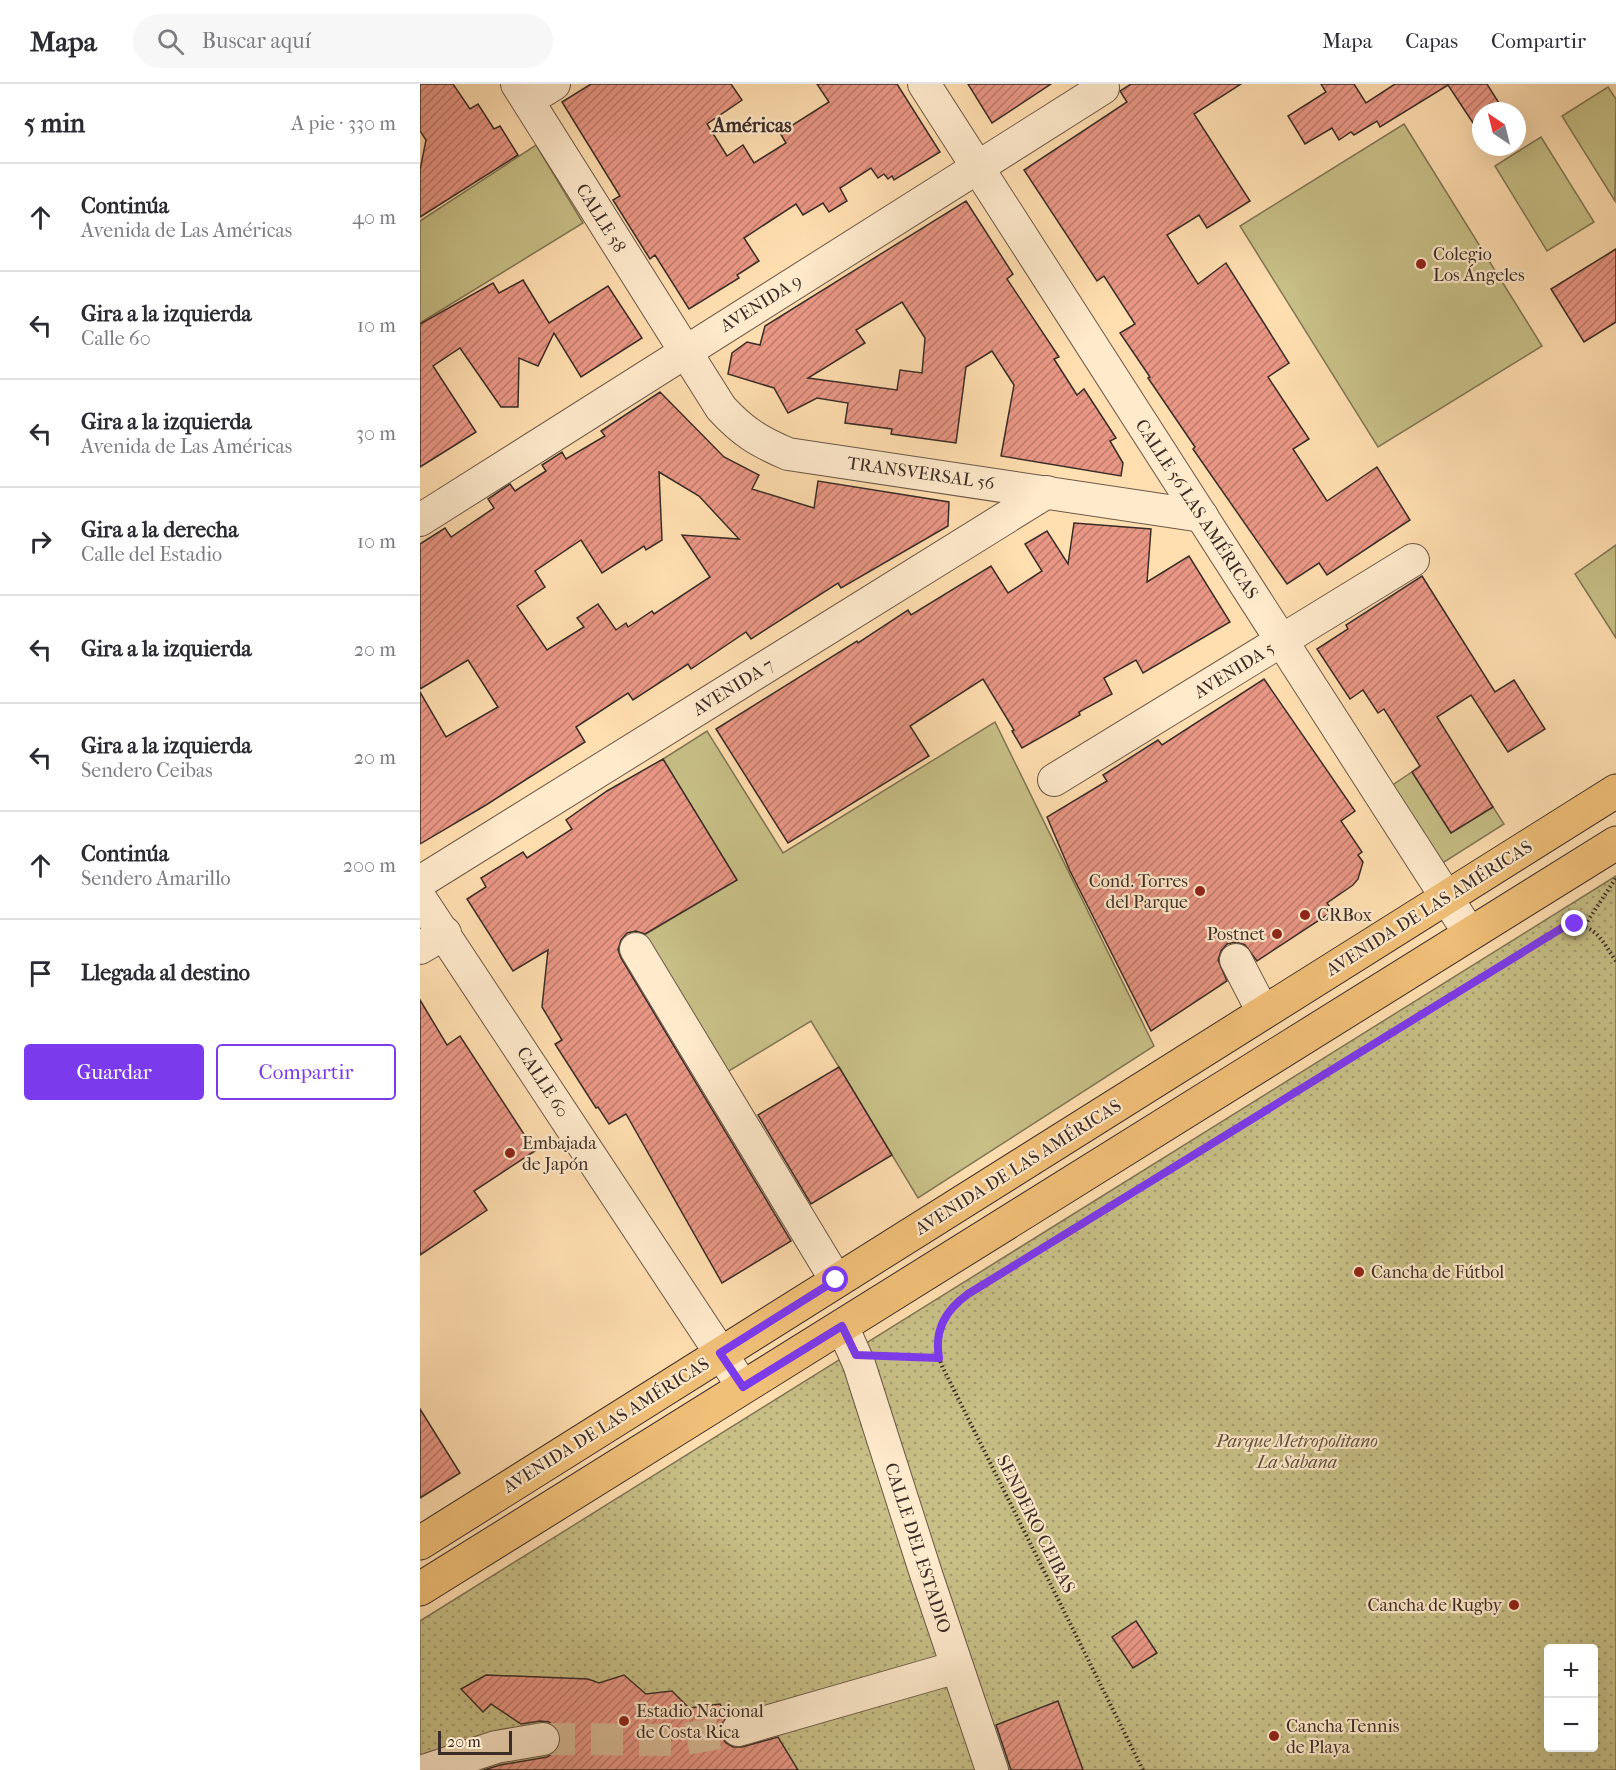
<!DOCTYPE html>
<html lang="es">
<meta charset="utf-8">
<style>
:root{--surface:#fff;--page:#f7f7f7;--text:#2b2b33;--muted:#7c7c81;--line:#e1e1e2;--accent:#7c3aed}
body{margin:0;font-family:"IM FELL French Canon",serif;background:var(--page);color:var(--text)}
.controls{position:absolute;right:18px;bottom:18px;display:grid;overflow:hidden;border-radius:6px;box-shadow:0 6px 24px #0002}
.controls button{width:54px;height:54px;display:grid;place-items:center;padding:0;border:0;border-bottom:2px solid var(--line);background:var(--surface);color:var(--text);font:30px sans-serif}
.compass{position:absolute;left:1052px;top:18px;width:54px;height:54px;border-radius:50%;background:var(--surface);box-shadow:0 6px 24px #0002;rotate:325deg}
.scale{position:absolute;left:18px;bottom:15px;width:74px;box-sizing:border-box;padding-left:6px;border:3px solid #3a2c27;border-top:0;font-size:16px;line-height:21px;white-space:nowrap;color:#3a2c27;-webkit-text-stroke:4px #ffeacc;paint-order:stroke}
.stop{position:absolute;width:18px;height:18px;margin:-14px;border:4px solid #7c3aed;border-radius:50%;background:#fff}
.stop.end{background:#7c3aed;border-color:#fff;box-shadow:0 2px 6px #0008}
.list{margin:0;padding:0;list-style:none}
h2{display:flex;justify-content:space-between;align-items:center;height:78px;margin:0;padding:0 24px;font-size:26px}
h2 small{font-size:20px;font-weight:400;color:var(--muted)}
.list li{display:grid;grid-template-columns:39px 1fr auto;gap:18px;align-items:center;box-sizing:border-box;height:108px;padding:0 24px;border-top:2px solid var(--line)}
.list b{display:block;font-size:22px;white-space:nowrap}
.list p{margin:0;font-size:20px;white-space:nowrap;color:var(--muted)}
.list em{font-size:20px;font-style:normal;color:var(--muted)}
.actions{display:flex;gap:12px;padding:18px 24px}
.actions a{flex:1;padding:14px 0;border:2px solid var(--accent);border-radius:6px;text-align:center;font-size:21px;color:var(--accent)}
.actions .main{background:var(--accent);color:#fff}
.icon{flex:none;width:33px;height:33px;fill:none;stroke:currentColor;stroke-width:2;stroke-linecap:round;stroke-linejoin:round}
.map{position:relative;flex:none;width:1196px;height:1686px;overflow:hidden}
header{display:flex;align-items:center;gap:36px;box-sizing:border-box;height:84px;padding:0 30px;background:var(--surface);border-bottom:2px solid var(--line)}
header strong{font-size:28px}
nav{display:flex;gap:33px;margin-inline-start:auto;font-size:21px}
.search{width:420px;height:54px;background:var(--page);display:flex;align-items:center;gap:15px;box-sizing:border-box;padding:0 21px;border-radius:33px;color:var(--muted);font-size:22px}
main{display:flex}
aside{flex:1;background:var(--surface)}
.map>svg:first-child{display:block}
</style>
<header>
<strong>Mapa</strong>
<div class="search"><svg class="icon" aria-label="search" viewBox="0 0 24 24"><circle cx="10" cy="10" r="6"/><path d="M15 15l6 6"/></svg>Buscar aquí</div>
<nav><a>Mapa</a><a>Capas</a><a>Compartir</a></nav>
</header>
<main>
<aside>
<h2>5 min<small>A pie · 330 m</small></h2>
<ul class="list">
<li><svg class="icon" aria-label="ahead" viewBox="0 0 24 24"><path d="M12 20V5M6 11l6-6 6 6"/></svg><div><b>Continúa</b><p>Avenida de Las Américas</p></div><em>40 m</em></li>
<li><svg class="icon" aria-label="left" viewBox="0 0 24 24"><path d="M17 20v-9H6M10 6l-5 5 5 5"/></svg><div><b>Gira a la izquierda</b><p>Calle 60</p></div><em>10 m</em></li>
<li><svg class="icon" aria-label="left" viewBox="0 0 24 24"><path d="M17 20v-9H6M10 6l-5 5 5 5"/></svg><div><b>Gira a la izquierda</b><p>Avenida de Las Américas</p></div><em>30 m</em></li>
<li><svg class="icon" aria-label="right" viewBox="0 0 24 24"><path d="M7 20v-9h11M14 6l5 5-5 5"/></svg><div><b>Gira a la derecha</b><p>Calle del Estadio</p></div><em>10 m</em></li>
<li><svg class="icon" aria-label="left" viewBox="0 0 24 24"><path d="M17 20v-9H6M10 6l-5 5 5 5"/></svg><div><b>Gira a la izquierda</b></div><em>20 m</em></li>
<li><svg class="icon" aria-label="left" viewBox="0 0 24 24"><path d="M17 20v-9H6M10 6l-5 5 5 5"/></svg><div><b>Gira a la izquierda</b><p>Sendero Ceibas</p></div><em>20 m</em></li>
<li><svg class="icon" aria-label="ahead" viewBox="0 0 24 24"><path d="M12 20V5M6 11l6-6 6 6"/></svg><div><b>Continúa</b><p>Sendero Amarillo</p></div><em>200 m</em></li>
<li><svg class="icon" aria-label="arrive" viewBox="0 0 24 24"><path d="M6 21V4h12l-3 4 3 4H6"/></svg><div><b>Llegada al destino</b></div></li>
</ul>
<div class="actions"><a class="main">Guardar</a><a>Compartir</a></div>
</aside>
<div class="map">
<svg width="1196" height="1686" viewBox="0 0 1196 1686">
<defs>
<pattern id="park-dots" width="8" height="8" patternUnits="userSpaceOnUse" patternTransform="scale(1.5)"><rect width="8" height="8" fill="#c7bf86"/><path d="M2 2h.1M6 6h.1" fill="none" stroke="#a39b6e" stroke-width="1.8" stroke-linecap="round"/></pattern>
<pattern id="building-hatch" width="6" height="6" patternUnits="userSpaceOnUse" patternTransform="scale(1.5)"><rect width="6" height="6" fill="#e99785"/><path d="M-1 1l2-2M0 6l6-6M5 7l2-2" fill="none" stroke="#be7b6d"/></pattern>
</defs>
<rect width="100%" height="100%" fill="#ffdeb0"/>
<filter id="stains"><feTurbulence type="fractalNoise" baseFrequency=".00333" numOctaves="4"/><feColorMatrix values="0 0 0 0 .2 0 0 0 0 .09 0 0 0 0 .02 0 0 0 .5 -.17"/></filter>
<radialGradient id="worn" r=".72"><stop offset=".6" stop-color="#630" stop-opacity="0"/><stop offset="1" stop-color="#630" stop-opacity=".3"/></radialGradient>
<g fill="#c7bf86" stroke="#807656" stroke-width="1.5">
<path d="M 1188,3 L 1196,15 L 1195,117 L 1142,32 Z"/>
<path d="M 984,40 L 1122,262 L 958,363 L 820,142 Z"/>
<path d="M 1121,53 L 1174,138 L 1127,167 L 1075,82 Z"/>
<path d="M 116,61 L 163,139 L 0,239 L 0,137 Z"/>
<path d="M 1196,461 L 1196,554 L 1155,490 Z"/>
<path d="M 575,638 L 734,962 L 498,1114 L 391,937 L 299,993 L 219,854 L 317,796 L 243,675 L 287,647 L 363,769 Z"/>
<path d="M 992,688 L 1031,749 L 1073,723 L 1084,740 L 1021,780 L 971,702 Z"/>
</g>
<path fill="url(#park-dots)" stroke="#807656" stroke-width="1.5" fill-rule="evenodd" d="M 1196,792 L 1196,1686 L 0,1686 L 0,1537 ZM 1128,1564 L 1174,1564 L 1174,1664 L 1128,1664 Z"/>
<g fill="url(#building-hatch)" stroke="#3a2c27" stroke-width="1.5" fill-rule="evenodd">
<path d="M 0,0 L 33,0 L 50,25 L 58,20 L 74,45 L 80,42 L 98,71 L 0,133 L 0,86 L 6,56 L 0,47 Z"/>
<path d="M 171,0 L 311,0 L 322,16 L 287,40 L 307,72 L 323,61 L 334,79 L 366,59 L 360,49 L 409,18 L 397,0 L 477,0 L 520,68 L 474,96 L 472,92 L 468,95 L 464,90 L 458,94 L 451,84 L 420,104 L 427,117 L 409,128 L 403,119 L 383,131 L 376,120 L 324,154 L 339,177 L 317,191 L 319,194 L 269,225 L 235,171 L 230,175 L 193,116 L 200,112 L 142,18 Z"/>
<path d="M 548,0 L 631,0 L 572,39 Z"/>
<path d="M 711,0 L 821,0 L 774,30 L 830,117 L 787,144 L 779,131 L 747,151 L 778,200 L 806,179 L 869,279 L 848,293 L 889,355 L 873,365 L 907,417 L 957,383 L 990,436 L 907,491 L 899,479 L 867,500 L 773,365 L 775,363 L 728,294 L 730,293 L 700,249 L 715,240 L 684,192 L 677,197 L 604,86 L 707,18 L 700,7 Z"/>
<path d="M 901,0 L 934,0 L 946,19 L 975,0 L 1067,0 L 1084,27 L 1061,27 L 1061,51 L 1028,1 L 960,43 L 957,37 L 934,51 L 931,48 L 919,56 L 912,44 L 885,60 L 868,32 L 906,8 Z"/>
<path d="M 546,117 L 593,190 L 587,195 L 639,273 L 634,275 L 657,311 L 664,305 L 696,354 L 690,357 L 703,379 L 701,392 L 581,372 L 594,301 L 572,267 L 546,283 L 536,359 L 471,350 L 472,345 L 425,339 L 428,319 L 397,314 L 368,329 L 354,304 L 308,290 L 312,269 L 327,258 L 340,261 L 345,242 ZM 482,218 L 505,254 L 502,289 L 480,286 L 477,306 L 388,294 L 445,259 L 436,246 Z"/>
<path d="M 1196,165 L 1196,238 L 1164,258 L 1131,205 Z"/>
<path d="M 103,196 L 129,239 L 188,202 L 222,254 L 161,293 L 134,249 L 118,282 L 99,274 L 98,323 L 81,323 L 40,264 L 13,282 L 56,348 L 0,383 L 0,240 L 73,199 L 79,209 Z"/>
<path d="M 240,308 L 304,373 L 339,391 L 332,405 L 394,424 L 398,397 L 529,418 L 528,442 L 421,504 L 418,499 L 331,555 L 326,548 L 271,585 L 268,580 L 213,616 L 208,609 L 156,643 L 165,658 L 66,721 L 0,760 L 0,608 L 26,653 L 78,623 L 48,576 L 0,605 L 0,460 L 25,444 L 31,453 L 74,424 L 68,415 L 90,400 L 95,407 L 126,387 L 122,381 L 142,368 L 146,375 L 185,352 L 181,347 ZM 239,388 L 279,412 L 319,455 L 262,451 L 290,493 L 234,530 L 232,527 L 208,543 L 206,539 L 196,546 L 178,520 L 157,534 L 164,543 L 127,566 L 97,522 L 125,503 L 115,487 L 161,456 L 182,489 L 224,462 L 226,466 L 242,456 Z"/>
<path d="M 654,439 L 731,445 L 727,498 L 769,472 L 810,538 L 723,589 L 716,576 L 684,594 L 692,610 L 659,628 L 660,631 L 602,664 L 592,647 L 594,646 L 563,595 L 490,642 L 509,672 L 368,759 L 296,645 L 437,557 L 438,559 L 488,526 L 491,531 L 571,482 L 588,509 L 622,487 L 605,460 L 627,447 L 648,480 Z"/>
<path d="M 1002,492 L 1075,608 L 1094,596 L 1125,645 L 1088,668 L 1051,611 L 1017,633 L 1073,723 L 1031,749 L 992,688 L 1000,682 L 964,625 L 958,629 L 943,606 L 930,615 L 897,565 L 928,545 L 926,541 Z"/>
<path d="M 844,595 L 935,727 L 921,737 L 942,768 L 938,771 L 943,778 L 938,795 L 933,801 L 907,819 L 913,827 L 837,877 L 825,861 L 816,858 L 807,860 L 801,867 L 798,876 L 807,897 L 731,947 L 650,787 L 627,733 L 687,697 L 683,691 L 738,656 L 742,661 Z"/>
<path d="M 243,675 L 317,796 L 225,850 L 216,847 L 207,849 L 201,856 L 198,866 L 201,874 L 371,1157 L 302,1199 L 206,1030 L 189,1040 L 178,1023 L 176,1024 L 135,960 L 142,956 L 122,923 L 128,866 L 93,887 L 47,815 L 66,803 L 61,794 L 103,768 L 107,774 L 152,745 L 146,736 L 187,707 Z"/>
<path d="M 0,916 L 27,961 L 40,952 L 115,1067 L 54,1107 L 67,1126 L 0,1171 Z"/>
<path d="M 419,983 L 472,1071 L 391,1120 L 338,1031 Z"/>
<path d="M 0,1325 L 40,1389 L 0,1414 Z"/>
<path d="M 716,1537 L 737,1569 L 713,1584 L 692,1553 Z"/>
<path d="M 66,1591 L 168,1595 L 179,1599 L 204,1591 L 226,1610 L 252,1607 L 269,1624 L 300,1620 L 308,1632 L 300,1642 L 301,1652 L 306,1659 L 313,1663 L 322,1663 L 358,1653 L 378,1686 L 64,1686 L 80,1681 L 127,1673 L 134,1669 L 140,1662 L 141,1653 L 137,1644 L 129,1638 L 120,1637 L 101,1640 L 71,1620 L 63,1628 L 41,1605 Z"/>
<path d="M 638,1617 L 663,1686 L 591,1686 L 576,1641 Z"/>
</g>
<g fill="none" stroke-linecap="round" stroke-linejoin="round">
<path stroke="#d8ba95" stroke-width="32" stroke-dasharray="32 16" stroke-linecap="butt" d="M 123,1655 L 259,1656 L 318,1646"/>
<defs>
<g id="minor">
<path d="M 97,0 L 301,324 C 323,348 338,357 368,370 L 782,432"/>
<path d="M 504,0 L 1050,850"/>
<path d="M 108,16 L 134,0"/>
<path d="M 0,436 L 683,4"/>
<path d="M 634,696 L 993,476"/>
<path d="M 0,798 L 627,408"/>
<path d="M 0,814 L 323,1303"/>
<path d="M 0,864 L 25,849"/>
<path d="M 216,865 L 416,1196"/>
<path d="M 816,876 L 843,928"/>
<path d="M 422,1242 L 439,1280 L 507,1493 L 572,1686"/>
<path d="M 318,1646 L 537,1583"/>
<path d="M 7,1686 L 76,1663 L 123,1655"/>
</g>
<g id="major">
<path d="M 0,1459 L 1196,707"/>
<path d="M 0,1505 L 1196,759"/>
</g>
</defs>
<use href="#minor" stroke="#6b5849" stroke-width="34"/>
<use href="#major" stroke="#3a2c27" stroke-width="35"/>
<g stroke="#3a2c27" stroke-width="4" stroke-dasharray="1.5 3" stroke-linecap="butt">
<path d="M 1165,841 L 1196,794"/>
<path d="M 464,1272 L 519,1274"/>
<path d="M 723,1686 L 522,1282 C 511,1252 523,1228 548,1210 L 1141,845 C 1174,835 1179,853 1196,877"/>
</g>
<use href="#minor" stroke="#ffeacc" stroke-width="32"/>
<use href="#major" stroke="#f0bf78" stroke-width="33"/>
</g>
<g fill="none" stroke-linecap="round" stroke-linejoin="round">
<path stroke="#7c3aed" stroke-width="8" d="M 416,1196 L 300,1269 L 323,1303 L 422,1242 L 436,1271 L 519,1274 C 514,1245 526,1226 548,1210 L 1142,844 L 1155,840"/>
</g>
<g fill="#8f2418" stroke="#ffeacc" stroke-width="2">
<circle cx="1001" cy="180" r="6"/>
<circle cx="780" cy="807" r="6"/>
<circle cx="885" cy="831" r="6"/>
<circle cx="857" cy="850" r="6"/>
<circle cx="90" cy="1069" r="6"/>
<circle cx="939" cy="1188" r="6"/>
<circle cx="1094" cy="1521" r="6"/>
<circle cx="204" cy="1637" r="6"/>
<circle cx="854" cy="1652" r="6"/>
</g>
<g text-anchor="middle" stroke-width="4.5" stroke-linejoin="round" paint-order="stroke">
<g font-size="18" fill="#3a2c27" stroke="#ffeacc">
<text transform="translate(181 134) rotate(58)" y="6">CALLE 58</text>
<text transform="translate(341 219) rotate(-32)" y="6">AVENIDA 9</text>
<text transform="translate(501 389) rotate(8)" y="6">TRANSVERSAL 56</text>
<text transform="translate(777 425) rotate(57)" y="6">CALLE 56 LAS AMÉRICAS</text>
<text transform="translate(814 586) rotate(-32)" y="6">AVENIDA 5</text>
<text transform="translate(313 603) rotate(-32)" y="6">AVENIDA 7</text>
<text transform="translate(1009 824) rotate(-32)" y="6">AVENIDA DE LAS AMÉRICAS</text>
<text transform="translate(123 998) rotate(57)" y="6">CALLE 60</text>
<text transform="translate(598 1083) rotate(-32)" y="6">AVENIDA DE LAS AMÉRICAS</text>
<text transform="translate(186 1341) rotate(-32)" y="6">AVENIDA DE LAS AMÉRICAS</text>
<text transform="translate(616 1440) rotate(63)" y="6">SENDERO CEIBAS</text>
<text transform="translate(498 1464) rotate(72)" y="6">CALLE DEL ESTADIO</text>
</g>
<g font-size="18" fill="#3a2c27" stroke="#ffeacc" text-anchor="start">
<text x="1013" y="176">Colegio<tspan x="1013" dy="21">Los Ángeles</tspan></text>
<text x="768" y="803" text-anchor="end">Cond. Torres<tspan x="768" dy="21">del Parque</tspan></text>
<text x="897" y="837">CRBox</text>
<text x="845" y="856" text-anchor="end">Postnet</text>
<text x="102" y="1065">Embajada<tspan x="102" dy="21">de Japón</tspan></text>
<text x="951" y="1194">Cancha de Fútbol</text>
<text x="1082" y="1527" text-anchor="end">Cancha de Rugby</text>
<text x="216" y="1633">Estadio Nacional<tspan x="216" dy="21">de Costa Rica</tspan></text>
<text x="866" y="1648">Cancha Tennis<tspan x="866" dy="21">de Playa</tspan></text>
</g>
<g font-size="18" font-style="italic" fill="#5d513f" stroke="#ffeacc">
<text x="877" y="1363">Parque Metropolitano<tspan x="877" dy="21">La Sabana</tspan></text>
</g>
<g font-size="20" font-weight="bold" fill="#3a2c27" stroke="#ffeacc">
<text x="332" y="48">Américas</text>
</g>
</g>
<rect width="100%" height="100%" filter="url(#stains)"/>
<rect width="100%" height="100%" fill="url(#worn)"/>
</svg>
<div class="controls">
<button>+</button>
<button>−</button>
</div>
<svg class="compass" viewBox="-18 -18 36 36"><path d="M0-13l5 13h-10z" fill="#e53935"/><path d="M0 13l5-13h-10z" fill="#7c7c81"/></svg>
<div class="scale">20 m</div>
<div class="stop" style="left:416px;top:1196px"></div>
<div class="stop end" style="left:1155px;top:840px"></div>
</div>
</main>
